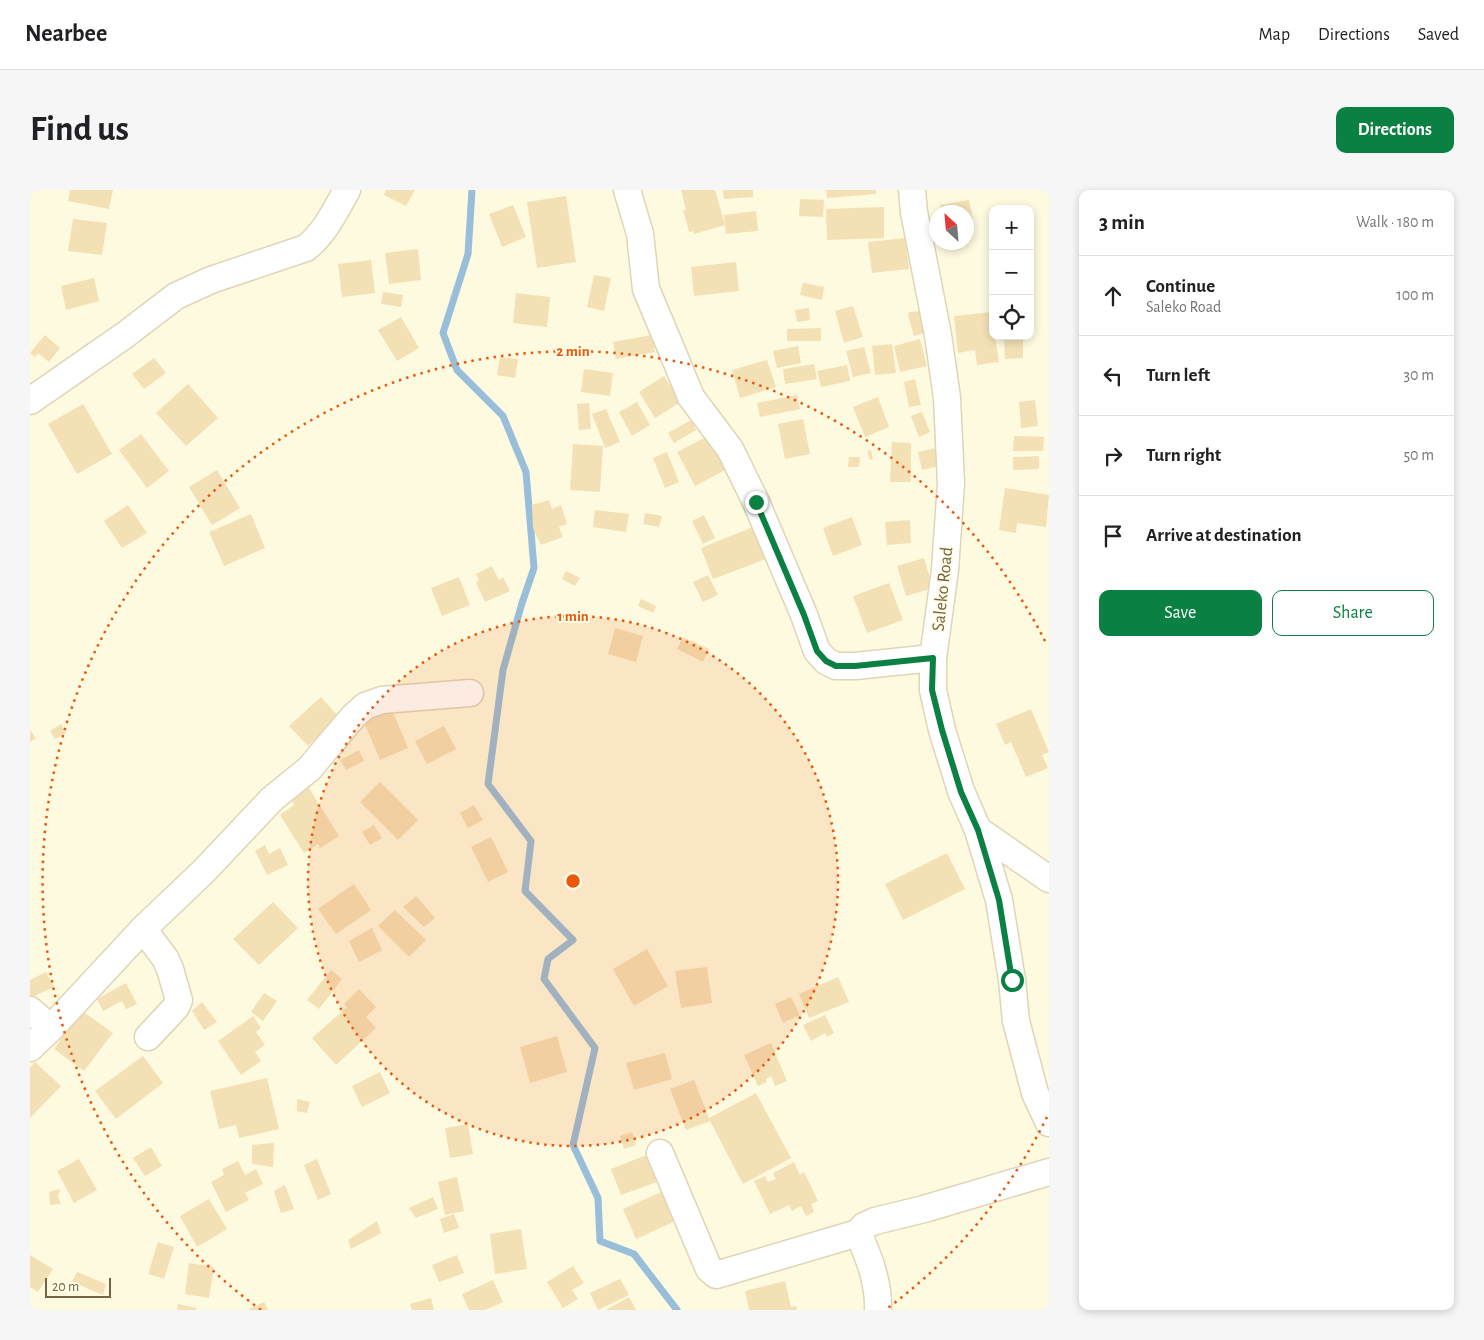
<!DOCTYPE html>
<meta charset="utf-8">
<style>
:root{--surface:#fff;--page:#f6f6f6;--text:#202124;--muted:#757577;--line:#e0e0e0;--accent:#0b8043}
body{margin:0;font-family:"Alegreya Sans",sans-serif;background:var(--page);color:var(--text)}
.controls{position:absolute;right:15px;top:15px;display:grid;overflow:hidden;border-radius:10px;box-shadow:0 2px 8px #0003}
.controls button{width:45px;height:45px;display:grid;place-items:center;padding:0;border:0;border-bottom:1px solid var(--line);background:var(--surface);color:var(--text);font:25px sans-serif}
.compass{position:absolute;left:899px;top:15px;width:45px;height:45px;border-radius:50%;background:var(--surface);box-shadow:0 2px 8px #0003;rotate:334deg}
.scale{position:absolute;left:15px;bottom:12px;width:66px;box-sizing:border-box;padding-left:5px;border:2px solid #756346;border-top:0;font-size:14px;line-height:18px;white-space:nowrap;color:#756346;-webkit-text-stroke:4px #fffce6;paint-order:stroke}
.stop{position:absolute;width:15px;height:15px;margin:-11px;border:4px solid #0b8043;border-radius:50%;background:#fff}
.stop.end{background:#0b8043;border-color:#fff;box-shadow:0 1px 5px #0008}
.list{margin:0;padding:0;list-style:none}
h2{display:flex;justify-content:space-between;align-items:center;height:65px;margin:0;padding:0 20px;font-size:21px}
h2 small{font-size:16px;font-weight:400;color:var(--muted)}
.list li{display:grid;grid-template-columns:32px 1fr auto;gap:15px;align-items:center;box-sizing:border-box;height:80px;padding:0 20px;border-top:1px solid var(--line)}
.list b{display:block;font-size:19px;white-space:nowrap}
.list p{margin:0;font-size:16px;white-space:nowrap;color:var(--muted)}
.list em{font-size:16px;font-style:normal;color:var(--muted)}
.actions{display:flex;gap:10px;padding:15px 20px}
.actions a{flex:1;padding:11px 0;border:1px solid var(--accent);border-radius:10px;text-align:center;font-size:18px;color:var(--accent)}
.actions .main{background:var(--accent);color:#fff}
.icon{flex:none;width:28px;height:28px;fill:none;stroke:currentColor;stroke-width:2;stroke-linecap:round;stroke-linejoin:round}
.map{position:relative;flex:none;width:1019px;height:1120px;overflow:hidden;border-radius:10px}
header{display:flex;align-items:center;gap:30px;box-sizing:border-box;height:70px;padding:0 25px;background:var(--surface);border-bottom:1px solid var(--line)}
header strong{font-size:24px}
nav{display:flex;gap:28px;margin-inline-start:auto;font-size:18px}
.intro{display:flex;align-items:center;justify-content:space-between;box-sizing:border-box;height:120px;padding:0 30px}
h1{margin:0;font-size:35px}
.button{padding:12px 22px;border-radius:10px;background:var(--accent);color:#fff;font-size:18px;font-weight:700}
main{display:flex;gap:30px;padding:0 30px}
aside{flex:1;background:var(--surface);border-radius:10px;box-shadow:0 2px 8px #0003}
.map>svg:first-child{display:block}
</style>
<header>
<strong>Nearbee</strong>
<nav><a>Map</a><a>Directions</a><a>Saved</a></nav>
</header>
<div class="intro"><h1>Find us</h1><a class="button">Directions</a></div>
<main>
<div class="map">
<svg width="1019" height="1120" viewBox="0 0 1019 1120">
<rect width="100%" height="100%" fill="#fdfadf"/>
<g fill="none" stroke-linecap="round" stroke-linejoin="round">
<path stroke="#99beda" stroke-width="7" d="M 442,0 L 438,64 L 413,143 L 427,180 L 473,226 L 496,282 L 504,378 L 492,413 L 473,480 L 458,594 L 501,651 L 495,701 L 543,750 L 518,769 L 514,789 L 565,858 L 543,955 L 568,1008 L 570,1051 L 604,1064 L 647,1120"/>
</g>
<g fill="#f4e0b5">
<path d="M 40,0 L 83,0 L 79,19 L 38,11 Z"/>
<path d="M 356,0 L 385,0 L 376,16 L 354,5 Z"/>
<path d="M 651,0 L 685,0 L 695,35 L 664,44 L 663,41 L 659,42 L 653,20 L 656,20 Z"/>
<path d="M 693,0 L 723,0 L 723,7 L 694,9 Z"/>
<path d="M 796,0 L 846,0 L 846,4 L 797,8 Z"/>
<path d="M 536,6 L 546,72 L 507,78 L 497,12 Z"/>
<path d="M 770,9 L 794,10 L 793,27 L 769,26 Z"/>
<path d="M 939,10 L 943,29 L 936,30 L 936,22 L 911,22 L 910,15 Z"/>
<path d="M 483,15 L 496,47 L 472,57 L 459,24 Z"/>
<path d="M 854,17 L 854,48 L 797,50 L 796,19 Z"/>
<path d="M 726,21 L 728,41 L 696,44 L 694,25 Z"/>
<path d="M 43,29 L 77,33 L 72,65 L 38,61 Z"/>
<path d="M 875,48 L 879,79 L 842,83 L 838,52 Z"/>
<path d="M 388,59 L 391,90 L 359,94 L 355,63 Z"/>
<path d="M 341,70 L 345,103 L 312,107 L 308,74 Z"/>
<path d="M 706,72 L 709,101 L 664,106 L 661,77 Z"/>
<path d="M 564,85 L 581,88 L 574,121 L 557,117 Z"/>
<path d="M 64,88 L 69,111 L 36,120 L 31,96 Z"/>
<path d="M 773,93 L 794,97 L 792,110 L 770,105 Z"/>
<path d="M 353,102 L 373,105 L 371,117 L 351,114 Z"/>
<path d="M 486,103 L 520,107 L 517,137 L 483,133 Z"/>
<path d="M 823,116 L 833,147 L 814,153 L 805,121 Z"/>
<path d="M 779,118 L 780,130 L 767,132 L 765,120 Z"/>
<path d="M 891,121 L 907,139 L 884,146 L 878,125 L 879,122 Z"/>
<path d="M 962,122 L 963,146 L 965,146 L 969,172 L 947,175 L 945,160 L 928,163 L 924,126 Z"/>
<path d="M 371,127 L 389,158 L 367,171 L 348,140 Z"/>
<path d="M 791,138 L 791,151 L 757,151 L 757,139 Z"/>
<path d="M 15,145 L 30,158 L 19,172 L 8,163 L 5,167 L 0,163 Z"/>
<path d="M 622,145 L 625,162 L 586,169 L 583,152 Z"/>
<path d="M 974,146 L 993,146 L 993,168 L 975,169 Z"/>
<path d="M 890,149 L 897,176 L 870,182 L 864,156 Z"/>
<path d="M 862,154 L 866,183 L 845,185 L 842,156 Z"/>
<path d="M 768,156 L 771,173 L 747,178 L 743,161 Z"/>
<path d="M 834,157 L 841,183 L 823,187 L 816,161 Z"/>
<path d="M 470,167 L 488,169 L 485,188 L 467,185 Z"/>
<path d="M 124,168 L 136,183 L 114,199 L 102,184 Z"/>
<path d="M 737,170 L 746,197 L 710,208 L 702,180 Z"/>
<path d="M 784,174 L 787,189 L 755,194 L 753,179 Z"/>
<path d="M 817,175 L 820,191 L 791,197 L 787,181 Z"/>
<path d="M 554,179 L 583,183 L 580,206 L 551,202 Z"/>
<path d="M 634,186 L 651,212 L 625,228 L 609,202 Z"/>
<path d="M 885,189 L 891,215 L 879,217 L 874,192 Z"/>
<path d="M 158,194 L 188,228 L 156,256 L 126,223 Z"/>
<path d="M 767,205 L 770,219 L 730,227 L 727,213 Z"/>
<path d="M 848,207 L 859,237 L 835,247 L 823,217 Z"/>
<path d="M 1005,210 L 1008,236 L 991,238 L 989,212 Z"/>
<path d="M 607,212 L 620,235 L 602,246 L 589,222 Z"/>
<path d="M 559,213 L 561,239 L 549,240 L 547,214 Z"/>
<path d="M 53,214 L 82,264 L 47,284 L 18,234 Z"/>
<path d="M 576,219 L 590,252 L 575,258 L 562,224 Z"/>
<path d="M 892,222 L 900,242 L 889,247 L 881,226 Z"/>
<path d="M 773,229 L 780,264 L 755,269 L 748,234 Z"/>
<path d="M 661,230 L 666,240 L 644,253 L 638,243 Z"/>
<path d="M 111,244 L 139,281 L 117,298 L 89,260 Z"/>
<path d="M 678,246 L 695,280 L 665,296 L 647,262 Z"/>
<path d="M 984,246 L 1014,247 L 1013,261 L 983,261 Z"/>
<path d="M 862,252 L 881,253 L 881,292 L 860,292 Z"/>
<path d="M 543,254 L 573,256 L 570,302 L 540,300 Z"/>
<path d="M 906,258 L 910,276 L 892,280 L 888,262 Z"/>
<path d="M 841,260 L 843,269 L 840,270 L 837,261 Z"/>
<path d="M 637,262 L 649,292 L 635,298 L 623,268 Z"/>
<path d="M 1009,266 L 1009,279 L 983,280 L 983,267 Z"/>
<path d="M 819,267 L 830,267 L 829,277 L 818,277 Z"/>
<path d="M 187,280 L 210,318 L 182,335 L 159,297 Z"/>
<path d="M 975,298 L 1019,305 L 1016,337 L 987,333 L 986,343 L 969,340 Z"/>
<path d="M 519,310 L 522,319 L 531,315 L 537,334 L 529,337 L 533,347 L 511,355 L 503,338 L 502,315 Z"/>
<path d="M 98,315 L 117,343 L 92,358 L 74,331 Z"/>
<path d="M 565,320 L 599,324 L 596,342 L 563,337 Z"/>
<path d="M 615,323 L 632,326 L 629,337 L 613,334 Z"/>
<path d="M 221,324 L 235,358 L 194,376 L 179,342 Z"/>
<path d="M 674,325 L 685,348 L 673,354 L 662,331 Z"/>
<path d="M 822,327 L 832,355 L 803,366 L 793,338 Z"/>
<path d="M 880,330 L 881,353 L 857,355 L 855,332 Z"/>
<path d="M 723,337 L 736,369 L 683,389 L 671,358 Z"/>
<path d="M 894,368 L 903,398 L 876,406 L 867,376 Z"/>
<path d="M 462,376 L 469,390 L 473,387 L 480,401 L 455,412 L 446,392 L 449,390 L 446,384 Z"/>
<path d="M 536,381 L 550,388 L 545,396 L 532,389 Z"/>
<path d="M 678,385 L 688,405 L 673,412 L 663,392 Z"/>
<path d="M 429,387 L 440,415 L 412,426 L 401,398 Z"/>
<path d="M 859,393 L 873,430 L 837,443 L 823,406 Z"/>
<path d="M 611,409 L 626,416 L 623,423 L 608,416 Z"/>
<path d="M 585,438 L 613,446 L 606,472 L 578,464 Z"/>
<path d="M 653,447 L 679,459 L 673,472 L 647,459 Z"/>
<path d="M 291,507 L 309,527 L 278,556 L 259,536 Z"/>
<path d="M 1001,519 L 1019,562 L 1012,565 L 1018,578 L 996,587 L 981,552 L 975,555 L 966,534 Z"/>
<path d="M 362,520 L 378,558 L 350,570 L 334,532 Z"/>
<path d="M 31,534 L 36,543 L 25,549 L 20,541 Z"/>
<path d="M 414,536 L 426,559 L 397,574 L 385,551 Z"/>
<path d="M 0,540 L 6,548 L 0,552 Z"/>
<path d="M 329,560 L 334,571 L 316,580 L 310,570 Z"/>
<path d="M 350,592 L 388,630 L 368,650 L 330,612 Z"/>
<path d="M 279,598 L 309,646 L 290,658 L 288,654 L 274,663 L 250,625 L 264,615 L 261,609 Z"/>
<path d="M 444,615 L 453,630 L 438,638 L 430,623 Z"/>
<path d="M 344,635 L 352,648 L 340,655 L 332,642 Z"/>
<path d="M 461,647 L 478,682 L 458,692 L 441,657 Z"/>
<path d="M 235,655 L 239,664 L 250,658 L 258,675 L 237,685 L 225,661 Z"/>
<path d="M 917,663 L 935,699 L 873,730 L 855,694 Z"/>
<path d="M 324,694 L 341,720 L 306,744 L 288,719 Z"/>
<path d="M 386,706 L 405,728 L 394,737 L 373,717 Z"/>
<path d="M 243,712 L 268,738 L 229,775 L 203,749 Z"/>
<path d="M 365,720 L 396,750 L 379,767 L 348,736 Z"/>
<path d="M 342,738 L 352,760 L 329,772 L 319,751 Z"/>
<path d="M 617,759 L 638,796 L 604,816 L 583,779 Z"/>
<path d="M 677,777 L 682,813 L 651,818 L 645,781 Z"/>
<path d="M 301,780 L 312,789 L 289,819 L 277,810 Z"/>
<path d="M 16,782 L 24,797 L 0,808 L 0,790 Z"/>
<path d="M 808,787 L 819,812 L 779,828 L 769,804 Z"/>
<path d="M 96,793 L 107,814 L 96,819 L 92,811 L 73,821 L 67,809 Z"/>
<path d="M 329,799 L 346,817 L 336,827 L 346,838 L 306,875 L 282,848 L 317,817 L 314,814 Z"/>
<path d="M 234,803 L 247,811 L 233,831 L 221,822 Z"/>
<path d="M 761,807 L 770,825 L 753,833 L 745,814 Z"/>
<path d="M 172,812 L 187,832 L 174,840 L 162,821 Z"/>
<path d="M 52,821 L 83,843 L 54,881 L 24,859 Z"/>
<path d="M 795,825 L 804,843 L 797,847 L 795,843 L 781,851 L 773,835 Z"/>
<path d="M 223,826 L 231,838 L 226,842 L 235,855 L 225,862 L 231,871 L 211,885 L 188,851 Z"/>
<path d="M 527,846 L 537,882 L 500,893 L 490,857 Z"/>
<path d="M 741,853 L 757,891 L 745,896 L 741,886 L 736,889 L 737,892 L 728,896 L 714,865 Z"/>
<path d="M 635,863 L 642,889 L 604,900 L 596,873 Z"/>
<path d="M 113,866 L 133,893 L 86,929 L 65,901 Z"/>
<path d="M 5,872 L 31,896 L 0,928 L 0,878 Z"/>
<path d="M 350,882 L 360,903 L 332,917 L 322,896 Z"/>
<path d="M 237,888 L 249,939 L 209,948 L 206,935 L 189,939 L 180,901 Z"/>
<path d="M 664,890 L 679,928 L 726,903 L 761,968 L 713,994 L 680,931 L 656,940 L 640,899 Z"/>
<path d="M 267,909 L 280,912 L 277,923 L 267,921 Z"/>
<path d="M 438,934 L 443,964 L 420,968 L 415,938 Z"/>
<path d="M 602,942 L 606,955 L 594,959 L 590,946 Z"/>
<path d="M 244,953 L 243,977 L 222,974 L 222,955 Z"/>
<path d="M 121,957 L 132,976 L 115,986 L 103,968 Z"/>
<path d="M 619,964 L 630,991 L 591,1005 L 581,979 Z"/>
<path d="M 49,969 L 67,1000 L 44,1013 L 27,981 Z"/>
<path d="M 287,969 L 301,1004 L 288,1010 L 274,975 Z"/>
<path d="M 208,971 L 215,985 L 226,979 L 233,994 L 215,1003 L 219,1010 L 196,1022 L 181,992 L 194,985 L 192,979 Z"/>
<path d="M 764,972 L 770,985 L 774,982 L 788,1011 L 781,1014 L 784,1022 L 776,1026 L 771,1016 L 762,1021 L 759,1015 L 740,1024 L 724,991 L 735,986 L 738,992 L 746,989 L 743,983 Z"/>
<path d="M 427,987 L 434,1021 L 415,1025 L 408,992 Z"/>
<path d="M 255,995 L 264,1019 L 251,1023 L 244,1001 Z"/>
<path d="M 30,999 L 28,1007 L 31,1014 L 20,1015 L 19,1002 Z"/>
<path d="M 636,1000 L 650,1029 L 606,1049 L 593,1019 Z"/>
<path d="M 403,1007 L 408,1019 L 386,1028 L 379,1018 Z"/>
<path d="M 179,1009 L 197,1039 L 167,1057 L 150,1026 Z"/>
<path d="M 424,1024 L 429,1038 L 414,1043 L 410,1029 Z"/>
<path d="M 347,1031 L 351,1043 L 321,1059 L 318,1050 Z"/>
<path d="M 491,1039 L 497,1079 L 465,1084 L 460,1044 Z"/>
<path d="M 128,1052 L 144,1057 L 134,1089 L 118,1084 Z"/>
<path d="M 0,1065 L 23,1079 L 8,1102 L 0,1097 Z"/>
<path d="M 427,1065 L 434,1083 L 409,1092 L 402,1075 Z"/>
<path d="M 159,1073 L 184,1077 L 179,1108 L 155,1104 Z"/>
<path d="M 543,1076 L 554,1093 L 542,1100 L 548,1109 L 533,1118 L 517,1092 Z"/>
<path d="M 47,1082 L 76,1094 L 73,1105 L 42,1092 Z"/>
<path d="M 590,1089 L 599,1105 L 568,1120 L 560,1103 Z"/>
<path d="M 463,1090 L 473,1112 L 455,1120 L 439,1120 L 432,1104 Z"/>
<path d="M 755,1091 L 761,1117 L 766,1116 L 767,1120 L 719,1120 L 715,1101 Z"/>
<path d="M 599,1107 L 606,1120 L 576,1120 Z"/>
<path d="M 401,1108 L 404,1120 L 382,1120 L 380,1114 Z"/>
<path d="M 234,1112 L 238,1120 L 217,1120 Z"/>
<path d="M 148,1114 L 166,1118 L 166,1120 L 147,1120 Z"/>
</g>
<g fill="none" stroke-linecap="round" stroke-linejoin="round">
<defs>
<g id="street">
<path d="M 597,0 L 610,44 L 616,99 L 640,156 L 661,207 L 700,259 L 726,312 L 774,425 L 787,461 L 796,471 L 806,476 L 825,476 L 903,468"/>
<path d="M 882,0 L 884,22 L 908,145 L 917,208 L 921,293 L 915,380 L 903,468 L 903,500 L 912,540 L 931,601 L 948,640 L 969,710 L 982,790 L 986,831 L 1005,903 L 1019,933"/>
<path d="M 0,211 L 95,145 L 146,106 L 181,90 L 276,58 C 295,43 305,21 317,0"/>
<path d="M 948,640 L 1019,689"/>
<path d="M 113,739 L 135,768 L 140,779 L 149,810 L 146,817 L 118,847"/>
<path d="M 0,820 L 21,838"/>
<path d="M 0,858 L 21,838 L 113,739 L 174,681 L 242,609 L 279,579 L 323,527 L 335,516 L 352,510 L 440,503"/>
<path d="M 630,963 L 679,1079 L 686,1085 L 828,1043"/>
<path d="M 848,1120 C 849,1093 839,1067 828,1043 L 834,1036 L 845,1031 L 894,1019 L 1019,982"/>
</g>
</defs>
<use href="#street" stroke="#dfd5b8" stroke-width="29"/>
<use href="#street" stroke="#fff" stroke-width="26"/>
</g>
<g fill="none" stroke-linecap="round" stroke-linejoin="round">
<path stroke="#0b8043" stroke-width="6" d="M 726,312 L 774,425 L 787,461 L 796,471 L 806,476 L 825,476 L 903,468 L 902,500 L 912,540 L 931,602 L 948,640 L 969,710 L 982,790"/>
</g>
<circle cx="543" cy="691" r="265" fill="#e8590c" fill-opacity=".12"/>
<g fill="none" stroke="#e8590c" stroke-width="2.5" stroke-dasharray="2.5 5">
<circle cx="543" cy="691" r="265"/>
<path d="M1017 927A530 530 0 0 1 855 1120M231 1120A530 530 0 1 1 1017 455"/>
</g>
<g text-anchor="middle" stroke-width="4" stroke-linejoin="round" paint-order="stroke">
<g font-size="18" fill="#756346" stroke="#fffce6">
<text transform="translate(912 399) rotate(-84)" y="6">Saleko Road</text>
</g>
</g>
<circle cx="543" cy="691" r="8" fill="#e8590c" stroke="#fffce6" stroke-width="2.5"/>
<g font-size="15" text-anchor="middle" font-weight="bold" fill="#e8590c" stroke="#fffce6" stroke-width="4" stroke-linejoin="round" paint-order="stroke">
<text x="543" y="166">2 min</text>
<text x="543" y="431">1 min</text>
</g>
</svg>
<div class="controls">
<button>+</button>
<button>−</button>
<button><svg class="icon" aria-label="locate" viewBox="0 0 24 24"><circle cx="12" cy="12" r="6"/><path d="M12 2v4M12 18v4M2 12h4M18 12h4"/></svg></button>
</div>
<svg class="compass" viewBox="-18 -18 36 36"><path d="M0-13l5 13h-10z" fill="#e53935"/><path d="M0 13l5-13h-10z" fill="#757577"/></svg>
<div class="scale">20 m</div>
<div class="stop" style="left:982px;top:790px"></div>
<div class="stop end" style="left:726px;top:312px"></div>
</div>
<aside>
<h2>3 min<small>Walk · 180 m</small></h2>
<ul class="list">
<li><svg class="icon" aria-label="ahead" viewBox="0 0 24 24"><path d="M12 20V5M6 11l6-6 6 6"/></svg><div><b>Continue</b><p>Saleko Road</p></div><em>100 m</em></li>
<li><svg class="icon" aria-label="left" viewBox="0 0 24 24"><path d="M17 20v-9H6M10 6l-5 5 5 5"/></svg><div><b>Turn left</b></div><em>30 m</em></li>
<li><svg class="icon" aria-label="right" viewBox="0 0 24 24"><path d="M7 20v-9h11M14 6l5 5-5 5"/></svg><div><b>Turn right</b></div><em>50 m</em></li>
<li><svg class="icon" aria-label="arrive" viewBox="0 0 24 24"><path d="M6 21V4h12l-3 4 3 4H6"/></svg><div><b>Arrive at destination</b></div></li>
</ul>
<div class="actions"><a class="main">Save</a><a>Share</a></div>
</aside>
</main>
